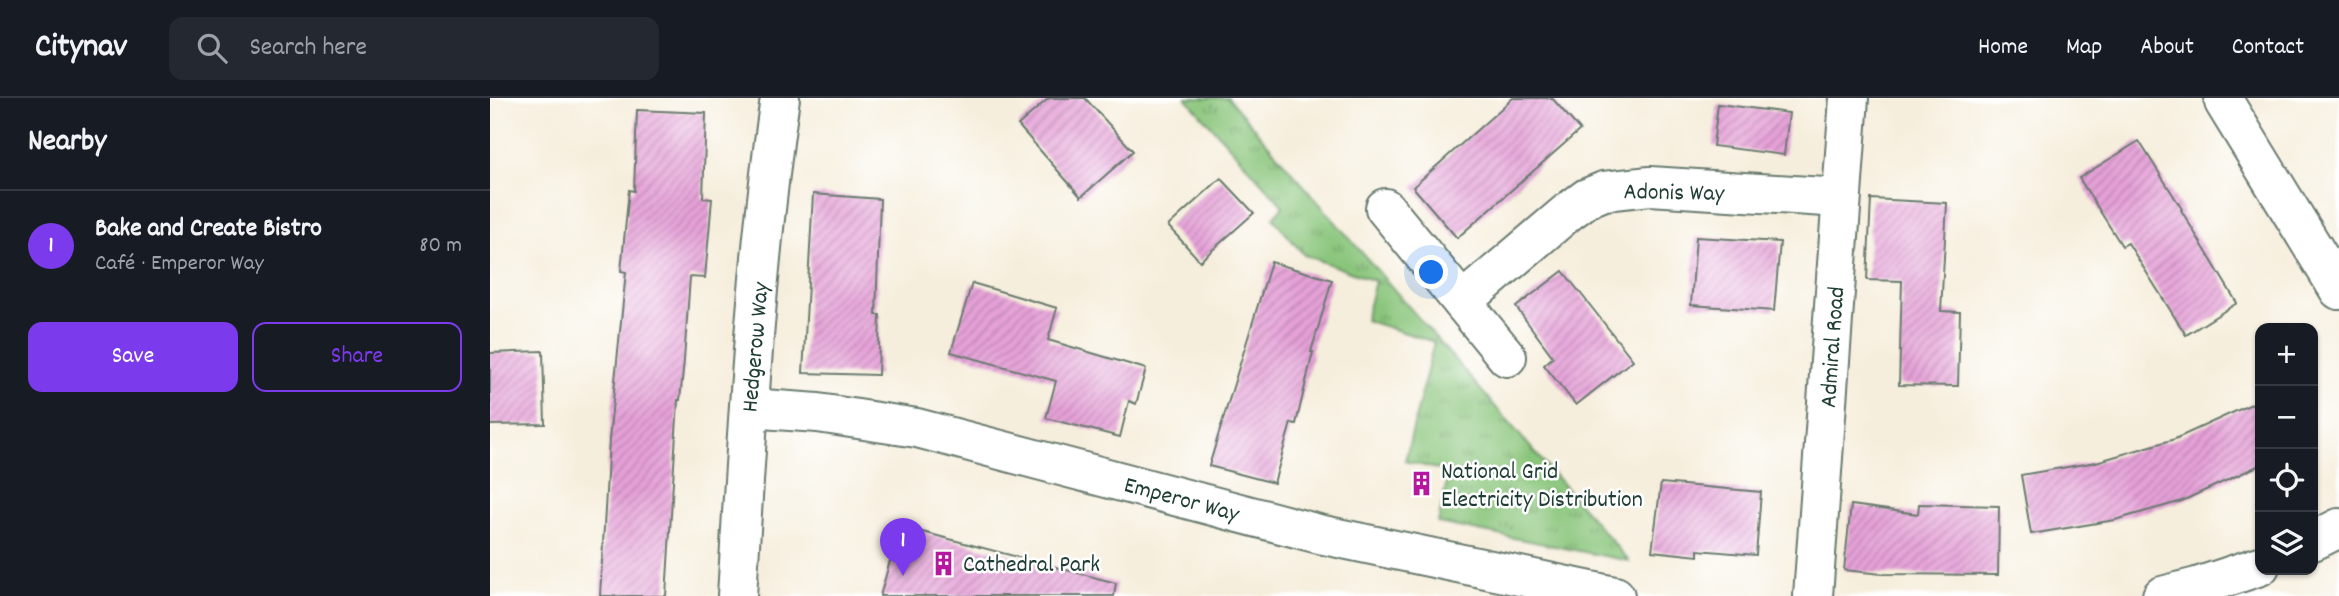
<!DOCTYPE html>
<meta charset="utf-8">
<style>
:root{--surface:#171b24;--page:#242831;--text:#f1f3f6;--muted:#9ea1a6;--line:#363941;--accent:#7c3aed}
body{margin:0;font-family:Dekko,sans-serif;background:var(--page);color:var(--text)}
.controls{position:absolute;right:21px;bottom:21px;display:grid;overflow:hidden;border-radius:14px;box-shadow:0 2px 5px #0004}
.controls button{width:63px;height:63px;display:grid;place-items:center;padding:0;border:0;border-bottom:2px solid var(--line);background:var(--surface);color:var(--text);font:35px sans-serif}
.you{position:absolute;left:942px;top:175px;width:24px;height:24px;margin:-18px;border:5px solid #fff;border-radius:50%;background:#1a73e8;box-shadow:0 0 0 10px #1a73e833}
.badge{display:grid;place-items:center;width:46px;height:46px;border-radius:50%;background:var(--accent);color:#fff;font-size:23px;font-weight:700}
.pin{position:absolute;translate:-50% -58px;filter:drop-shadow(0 2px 4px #0008)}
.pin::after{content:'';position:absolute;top:37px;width:24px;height:21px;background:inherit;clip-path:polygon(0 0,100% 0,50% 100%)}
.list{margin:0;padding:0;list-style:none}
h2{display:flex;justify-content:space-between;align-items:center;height:91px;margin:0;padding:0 28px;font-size:30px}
h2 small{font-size:23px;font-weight:400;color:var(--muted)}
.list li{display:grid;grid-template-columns:46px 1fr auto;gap:21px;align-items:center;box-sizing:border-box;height:112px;padding:0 28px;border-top:2px solid var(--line)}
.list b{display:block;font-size:26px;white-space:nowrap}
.list p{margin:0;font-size:23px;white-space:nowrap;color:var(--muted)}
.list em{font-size:23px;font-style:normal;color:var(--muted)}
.actions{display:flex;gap:14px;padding:21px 28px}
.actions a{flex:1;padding:16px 0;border:2px solid var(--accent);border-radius:14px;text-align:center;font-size:24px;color:var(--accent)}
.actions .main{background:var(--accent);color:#fff}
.icon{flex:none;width:38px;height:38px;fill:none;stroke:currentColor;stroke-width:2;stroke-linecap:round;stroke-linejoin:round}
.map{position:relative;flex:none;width:1849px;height:498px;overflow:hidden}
header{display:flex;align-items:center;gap:42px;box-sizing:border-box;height:98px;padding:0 35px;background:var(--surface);border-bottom:2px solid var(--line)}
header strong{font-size:33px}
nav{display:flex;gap:38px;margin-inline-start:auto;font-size:24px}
.search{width:490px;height:63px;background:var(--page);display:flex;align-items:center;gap:18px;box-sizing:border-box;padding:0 24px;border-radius:14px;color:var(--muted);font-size:26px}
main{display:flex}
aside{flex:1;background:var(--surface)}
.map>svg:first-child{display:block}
</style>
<header>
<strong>Citynav</strong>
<div class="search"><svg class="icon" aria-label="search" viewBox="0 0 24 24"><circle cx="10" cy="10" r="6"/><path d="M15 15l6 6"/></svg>Search here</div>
<nav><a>Home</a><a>Map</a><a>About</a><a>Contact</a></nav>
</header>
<main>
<aside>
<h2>Nearby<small></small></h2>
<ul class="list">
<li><span class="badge">1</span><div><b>Bake and Create Bistro</b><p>Café · Emperor Way</p></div><em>80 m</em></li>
</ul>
<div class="actions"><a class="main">Save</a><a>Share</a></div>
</aside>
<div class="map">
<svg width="1849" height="498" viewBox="0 0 1849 498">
<defs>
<pattern id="grass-tufts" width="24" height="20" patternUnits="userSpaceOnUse" patternTransform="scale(1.75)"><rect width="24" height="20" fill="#89c57a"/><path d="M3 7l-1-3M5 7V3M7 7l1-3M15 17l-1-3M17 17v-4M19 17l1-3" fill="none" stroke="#6fa165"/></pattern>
<pattern id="building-hatch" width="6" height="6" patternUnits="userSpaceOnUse" patternTransform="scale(1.75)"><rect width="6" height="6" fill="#e6a1d8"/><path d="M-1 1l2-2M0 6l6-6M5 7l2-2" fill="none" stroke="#ba84b0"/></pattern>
</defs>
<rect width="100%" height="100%" fill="#fff"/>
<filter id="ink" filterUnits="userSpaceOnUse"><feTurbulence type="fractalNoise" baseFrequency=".0143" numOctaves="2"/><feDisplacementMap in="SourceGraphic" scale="14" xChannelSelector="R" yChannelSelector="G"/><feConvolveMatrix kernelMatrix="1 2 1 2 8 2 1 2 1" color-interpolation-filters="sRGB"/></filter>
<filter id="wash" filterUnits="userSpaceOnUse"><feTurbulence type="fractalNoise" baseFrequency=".00686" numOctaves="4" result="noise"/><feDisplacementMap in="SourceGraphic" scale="28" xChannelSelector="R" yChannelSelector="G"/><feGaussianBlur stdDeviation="1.57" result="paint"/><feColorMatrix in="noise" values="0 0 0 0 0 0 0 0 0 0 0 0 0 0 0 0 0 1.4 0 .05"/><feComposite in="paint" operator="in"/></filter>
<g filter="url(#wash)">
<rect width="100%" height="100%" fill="#f6eedc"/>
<path fill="url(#grass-tufts)" stroke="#548157" stroke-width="2" d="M 696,0 L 738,0 L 1139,463 L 948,425 L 959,374 L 915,363 L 944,244 L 875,222 L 885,183 L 814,157 L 783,120 L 793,108 Z"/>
<g id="blocks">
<g fill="url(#building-hatch)">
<path d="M 559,0 L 595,0 L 643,53 L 591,99 L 528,27 Z"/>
<path d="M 1023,0 L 1062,0 L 1090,32 L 967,140 L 923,89 Z"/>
<path d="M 1228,6 L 1299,15 L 1294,57 L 1223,48 Z"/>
<path d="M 147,12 L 216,15 L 213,100 L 222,101 L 215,180 L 200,179 L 194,262 L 190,302 L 188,302 L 176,498 L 110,498 L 119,342 L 136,174 L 131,173 L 139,92 L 144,93 Z"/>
<path d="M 1649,43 L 1692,111 L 1691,112 L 1747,205 L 1696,237 L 1638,145 L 1632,148 L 1589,80 Z"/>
<path d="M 731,80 L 764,115 L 710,163 L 678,128 Z"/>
<path d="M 323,96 L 390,101 L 386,217 L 390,217 L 388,277 L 313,275 Z"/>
<path d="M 1381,101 L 1457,105 L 1451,213 L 1470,214 L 1468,288 L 1409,287 L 1412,183 L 1377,182 Z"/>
<path d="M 1206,139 L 1290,144 L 1284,213 L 1201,207 Z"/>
<path d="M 781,164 L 842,182 L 821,254 L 823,254 L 806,326 L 801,325 L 784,385 L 719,368 Z"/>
<path d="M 1073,173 L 1143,262 L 1086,307 L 1054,267 L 1063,259 L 1026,209 Z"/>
<path d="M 482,185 L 567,210 L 558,242 L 656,271 L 646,306 L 639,303 L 630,339 L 556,320 L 566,283 L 461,254 Z"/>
<path d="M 53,253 L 55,326 L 0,327 L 0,255 Z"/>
<path d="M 1770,302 L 1770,367 L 1692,403 L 1625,422 L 1541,436 L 1531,377 L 1606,364 L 1685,341 Z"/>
<path d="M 1171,385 L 1271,394 L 1266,457 L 1208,452 L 1208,458 L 1162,453 Z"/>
<path d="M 1429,406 L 1509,408 L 1508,477 L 1392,476 L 1354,472 L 1361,407 L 1428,416 Z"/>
<path d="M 410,428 L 626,485 L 624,498 L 390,498 Z"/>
</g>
</g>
</g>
<g filter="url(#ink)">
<use href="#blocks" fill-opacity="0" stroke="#6a7b6f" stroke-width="2"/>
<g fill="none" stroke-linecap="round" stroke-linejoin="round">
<defs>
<g id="street">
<path d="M 1734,4 L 1849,192"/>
<path d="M 895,110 L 1017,259"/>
<path d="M 972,204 L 1078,114 L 1097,100 L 1114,93 L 1160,88 L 1351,100"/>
<path d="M 259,310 L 328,315 L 427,330 L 829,436 L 1125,498"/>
<path d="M 1823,443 L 1849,430"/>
<path d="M 247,498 C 257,332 266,165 290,0"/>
<path d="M 1323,498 L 1359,0"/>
<path d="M 1672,498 L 1707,489 L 1770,468"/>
</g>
</defs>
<use href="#street" stroke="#6a7b6f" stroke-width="42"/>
<use href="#street" stroke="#fff" stroke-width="38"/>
</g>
</g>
<defs>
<symbol id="building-bare" viewBox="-9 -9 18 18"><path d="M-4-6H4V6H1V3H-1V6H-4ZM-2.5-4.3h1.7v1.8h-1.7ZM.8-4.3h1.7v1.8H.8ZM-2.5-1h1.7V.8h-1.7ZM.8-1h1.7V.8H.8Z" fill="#b5179e" stroke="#fff" stroke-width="2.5" paint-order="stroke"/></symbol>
</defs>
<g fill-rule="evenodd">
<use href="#building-bare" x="914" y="368" width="35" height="35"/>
<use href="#building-bare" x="436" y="448" width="35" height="35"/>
</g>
<g text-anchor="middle" stroke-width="5" stroke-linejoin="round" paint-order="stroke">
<g font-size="24" fill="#1f3d34" stroke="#fff">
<text transform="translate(1184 93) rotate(1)" y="8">Adonis Way</text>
<text transform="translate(264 249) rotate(-85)" y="8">Hedgerow Way</text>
<text transform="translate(1341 249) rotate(-86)" y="8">Admiral Road</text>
<text transform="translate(692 400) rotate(15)" y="8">Emperor Way</text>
</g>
<g font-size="24" fill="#1f3d34" stroke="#fff" text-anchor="start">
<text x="951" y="380">National Grid<tspan x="951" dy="28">Electricity Distribution</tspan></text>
<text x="473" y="473">Cathedral Park</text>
</g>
</g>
</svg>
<div class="controls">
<button>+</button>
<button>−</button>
<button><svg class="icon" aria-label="locate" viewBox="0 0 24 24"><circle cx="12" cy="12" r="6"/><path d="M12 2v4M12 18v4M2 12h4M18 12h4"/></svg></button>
<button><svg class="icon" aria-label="layers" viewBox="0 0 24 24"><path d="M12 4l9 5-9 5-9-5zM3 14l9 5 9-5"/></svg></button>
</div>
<div class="you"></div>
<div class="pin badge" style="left:413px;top:478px">1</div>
</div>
</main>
